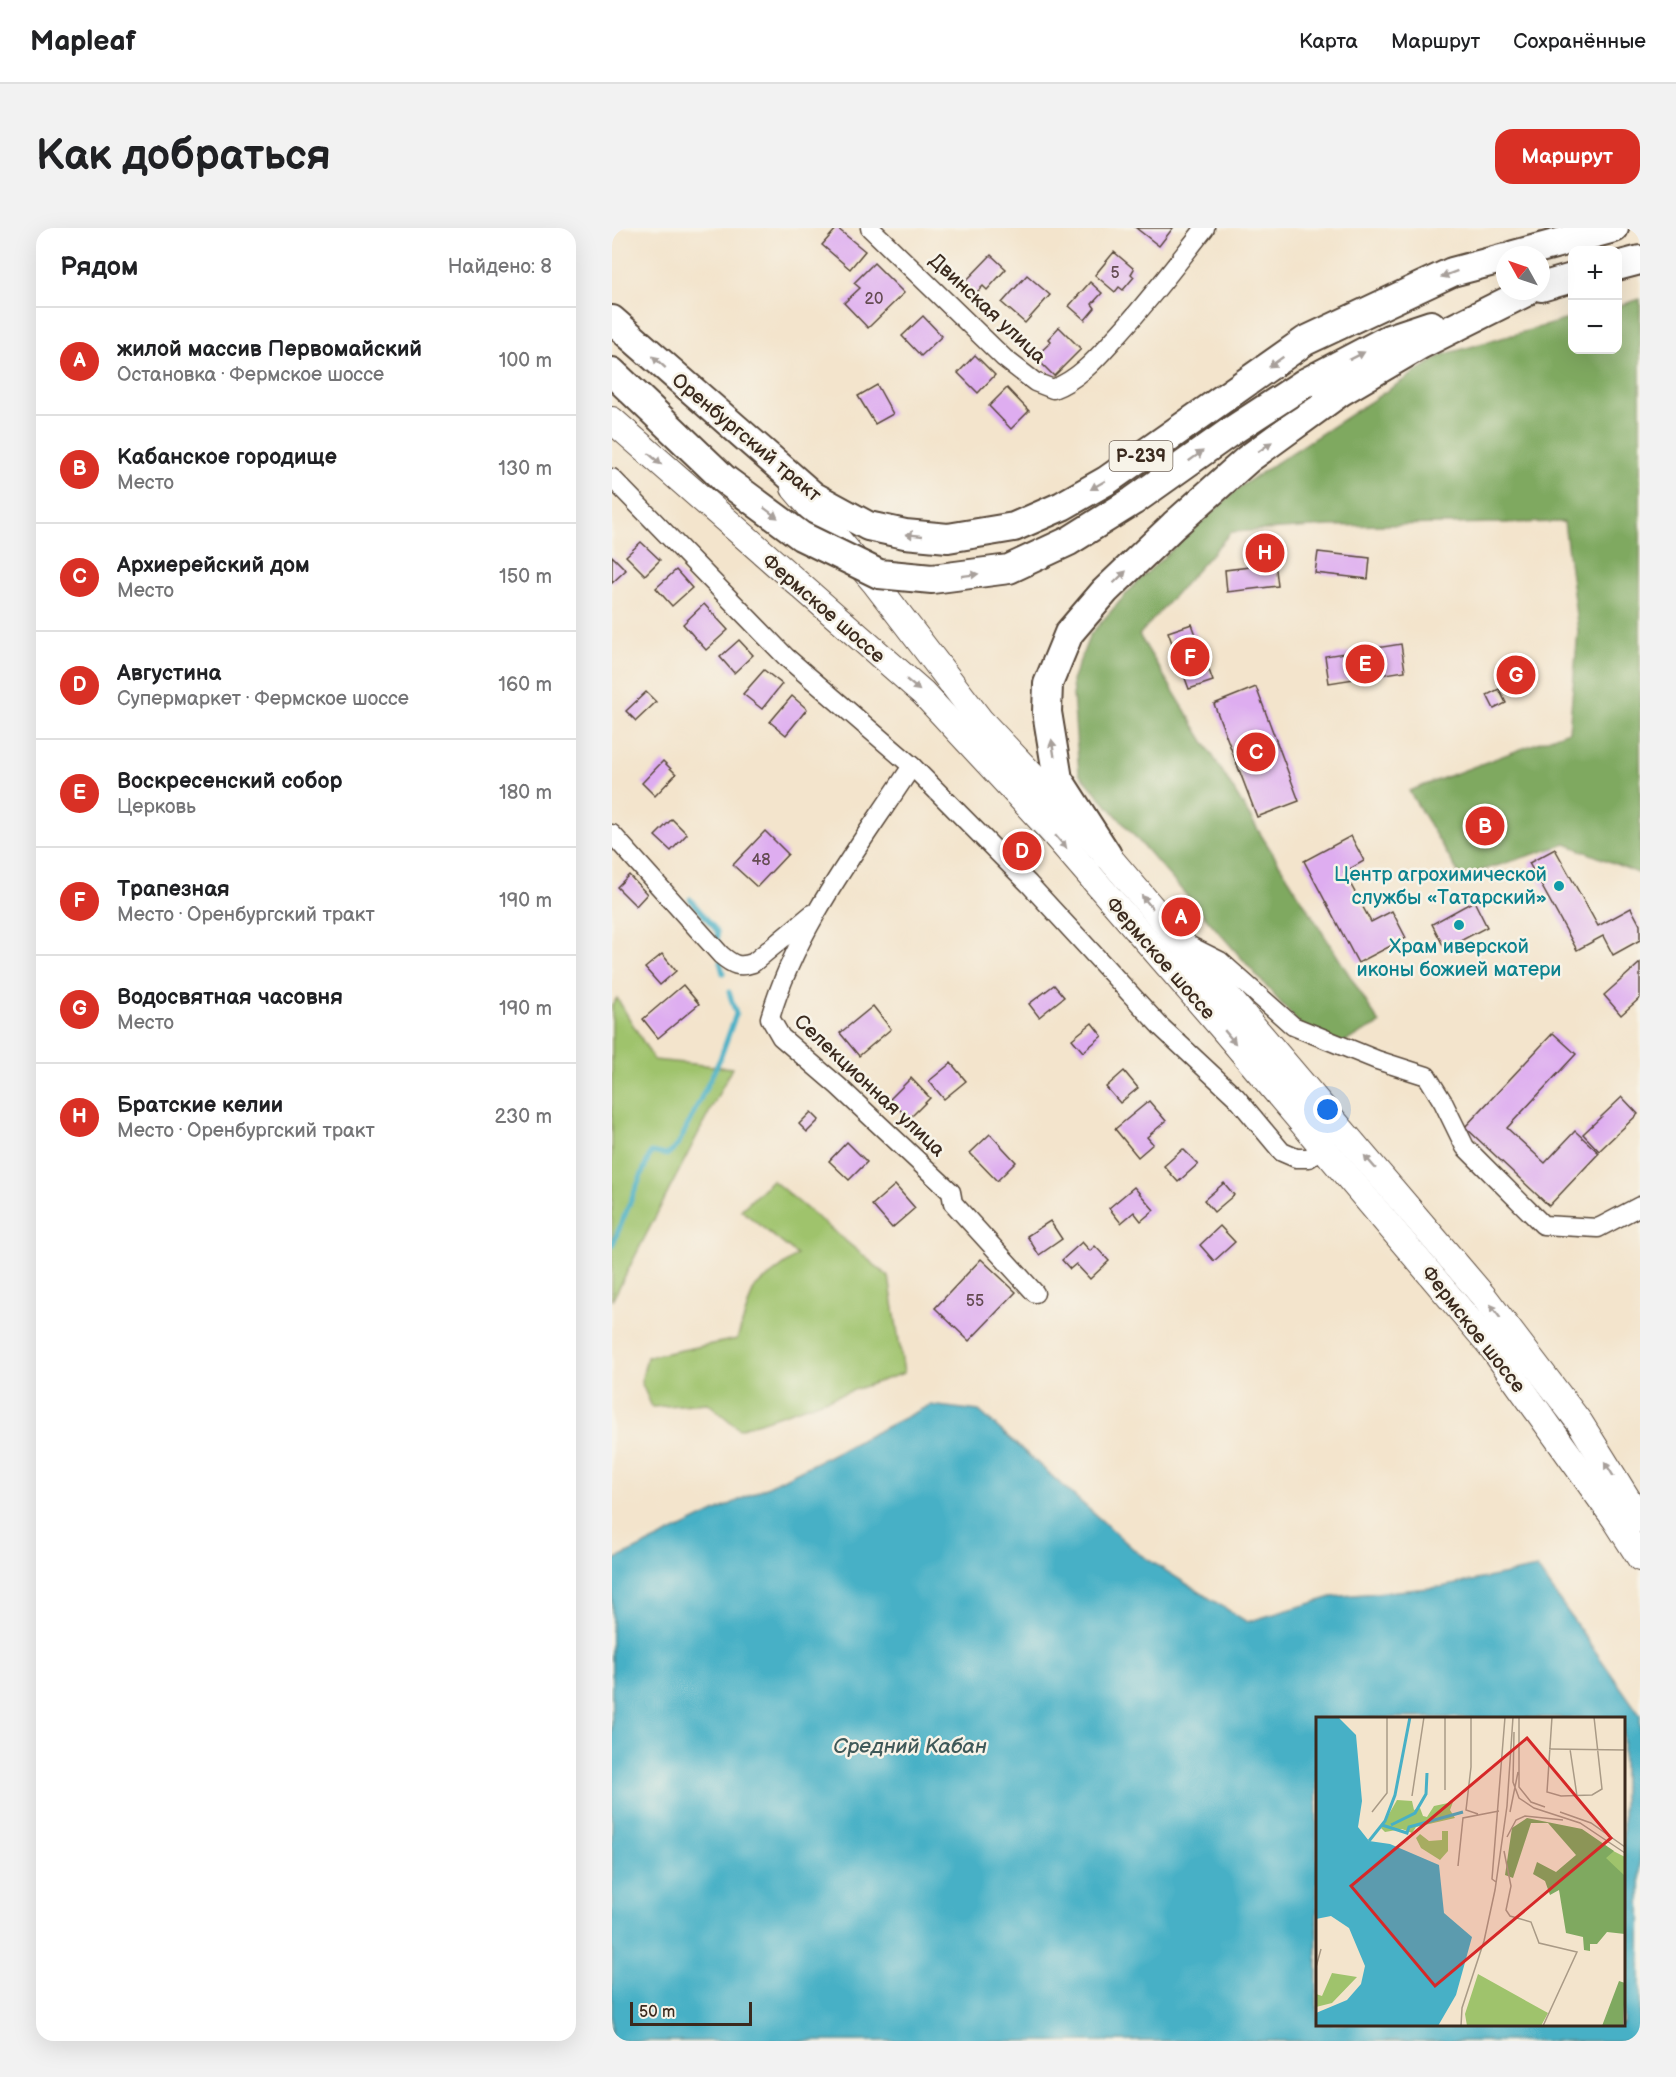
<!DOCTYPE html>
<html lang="ru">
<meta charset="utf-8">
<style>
:root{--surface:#fff;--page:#f2f2f2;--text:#202124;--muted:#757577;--line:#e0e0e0;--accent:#d93025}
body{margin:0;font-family:"Balsamiq Sans",sans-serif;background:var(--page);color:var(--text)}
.controls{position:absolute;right:18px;top:18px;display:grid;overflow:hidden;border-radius:12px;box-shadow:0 6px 24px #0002}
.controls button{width:54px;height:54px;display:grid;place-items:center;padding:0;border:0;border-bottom:2px solid var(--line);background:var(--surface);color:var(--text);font:30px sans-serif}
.compass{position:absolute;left:884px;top:18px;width:54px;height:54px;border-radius:50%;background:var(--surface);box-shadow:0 6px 24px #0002;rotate:310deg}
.scale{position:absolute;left:18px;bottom:15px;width:122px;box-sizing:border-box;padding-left:6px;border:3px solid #3b2a1e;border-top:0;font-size:16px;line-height:21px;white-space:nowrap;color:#3b2a1e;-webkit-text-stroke:4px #f7f3e8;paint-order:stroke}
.you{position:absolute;left:716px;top:882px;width:21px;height:21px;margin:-15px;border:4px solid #fff;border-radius:50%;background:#1a73e8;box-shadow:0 0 0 9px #1a73e833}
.badge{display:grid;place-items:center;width:39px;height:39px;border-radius:50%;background:var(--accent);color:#fff;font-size:20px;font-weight:700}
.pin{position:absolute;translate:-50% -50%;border:3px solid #fff;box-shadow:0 2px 6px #0006}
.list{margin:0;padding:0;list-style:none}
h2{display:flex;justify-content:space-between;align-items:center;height:78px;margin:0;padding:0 24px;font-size:26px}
h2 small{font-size:20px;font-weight:400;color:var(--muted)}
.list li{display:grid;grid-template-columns:39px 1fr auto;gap:18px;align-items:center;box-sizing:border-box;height:108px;padding:0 24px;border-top:2px solid var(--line)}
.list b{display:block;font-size:22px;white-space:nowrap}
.list p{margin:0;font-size:20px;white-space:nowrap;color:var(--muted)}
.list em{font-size:20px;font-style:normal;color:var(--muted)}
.map{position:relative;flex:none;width:1028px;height:1813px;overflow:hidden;border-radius:18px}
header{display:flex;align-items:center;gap:36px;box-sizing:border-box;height:84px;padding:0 30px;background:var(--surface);border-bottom:2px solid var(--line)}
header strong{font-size:28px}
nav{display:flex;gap:33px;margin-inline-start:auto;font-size:21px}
.intro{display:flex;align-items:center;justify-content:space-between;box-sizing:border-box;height:144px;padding:0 36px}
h1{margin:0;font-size:42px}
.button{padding:15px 27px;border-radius:18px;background:var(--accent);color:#fff;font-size:21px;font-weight:700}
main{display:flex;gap:36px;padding:0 36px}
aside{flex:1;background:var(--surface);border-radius:18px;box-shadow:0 6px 24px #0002}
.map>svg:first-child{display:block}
</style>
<header>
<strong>Mapleaf</strong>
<nav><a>Карта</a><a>Маршрут</a><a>Сохранённые</a></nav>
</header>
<div class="intro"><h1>Как добраться</h1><a class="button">Маршрут</a></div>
<main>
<aside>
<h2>Рядом<small>Найдено: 8</small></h2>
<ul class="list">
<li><span class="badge">A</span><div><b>жилой массив Первомайский</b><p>Остановка · Фермское шоссе</p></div><em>100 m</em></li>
<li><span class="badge">B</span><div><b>Кабанское городище</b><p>Место</p></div><em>130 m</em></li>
<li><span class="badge">C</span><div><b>Архиерейский дом</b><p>Место</p></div><em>150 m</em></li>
<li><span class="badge">D</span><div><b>Августина</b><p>Супермаркет · Фермское шоссе</p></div><em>160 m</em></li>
<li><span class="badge">E</span><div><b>Воскресенский собор</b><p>Церковь</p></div><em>180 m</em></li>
<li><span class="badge">F</span><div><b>Трапезная</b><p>Место · Оренбургский тракт</p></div><em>190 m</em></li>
<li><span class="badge">G</span><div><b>Водосвятная часовня</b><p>Место</p></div><em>190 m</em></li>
<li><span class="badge">H</span><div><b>Братские келии</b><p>Место · Оренбургский тракт</p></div><em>230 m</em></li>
</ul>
</aside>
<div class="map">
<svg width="1028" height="1813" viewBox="0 0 1028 1813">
<rect width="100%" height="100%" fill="#f7f3e8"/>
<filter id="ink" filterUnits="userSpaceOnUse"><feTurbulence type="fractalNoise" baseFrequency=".0167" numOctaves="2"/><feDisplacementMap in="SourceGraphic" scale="12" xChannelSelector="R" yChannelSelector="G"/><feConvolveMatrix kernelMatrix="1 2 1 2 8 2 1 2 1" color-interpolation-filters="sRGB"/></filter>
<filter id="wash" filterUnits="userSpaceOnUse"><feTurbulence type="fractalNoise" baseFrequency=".008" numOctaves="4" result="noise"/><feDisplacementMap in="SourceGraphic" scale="24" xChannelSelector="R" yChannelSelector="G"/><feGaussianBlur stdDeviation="1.35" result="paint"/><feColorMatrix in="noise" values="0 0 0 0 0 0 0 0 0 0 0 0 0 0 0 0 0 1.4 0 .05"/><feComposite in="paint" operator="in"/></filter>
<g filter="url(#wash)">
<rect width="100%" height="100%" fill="#f3e4cc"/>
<g fill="#9fc36c" stroke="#6d7645" stroke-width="1.5">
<path d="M 5,770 L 42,832 L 120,840 L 0,1073 L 0,777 Z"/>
<path d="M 160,952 L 277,1049 L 292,1145 L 127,1201 L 96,1175 L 40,1179 L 29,1154 L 35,1129 L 125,1111 L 142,1060 L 185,1027 L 129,982 Z"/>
</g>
<path fill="#7fa960" stroke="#5d6a3f" stroke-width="1.5" d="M 1028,71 L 1028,646 L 954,616 L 849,649 L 797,563 L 957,503 L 966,403 L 952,294 L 717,298 L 619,304 L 527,407 L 646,602 L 768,796 L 712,824 L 467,545 L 460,453 L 478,407 L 525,354 L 629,258 L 830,127 L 960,90 L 960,122 L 1005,122 L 1006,78 Z"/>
<path fill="#47b0c6" stroke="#416d72" stroke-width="1.5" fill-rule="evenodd" d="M 318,1177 L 367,1183 L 527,1326 L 635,1394 L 720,1369 L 829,1359 L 925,1340 L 1028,1487 L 1028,1813 L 0,1813 L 0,1333 L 167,1253 ZM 705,1490 L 1011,1490 L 1011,1796 L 705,1796 Z"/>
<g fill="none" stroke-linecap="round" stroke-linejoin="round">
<g stroke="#47b0c6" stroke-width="5">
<path d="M 78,671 L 105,703 L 106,717"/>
<path d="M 108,734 L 111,745"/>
<path d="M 0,1018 L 39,924 L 55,927 L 66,917 L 108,831 L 124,786 L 117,764"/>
</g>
</g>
<g id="blocks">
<g fill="#deadf0">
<path d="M 225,0 L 253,23 L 238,41 L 210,17 Z"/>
<path d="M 524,0 L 561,0 L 547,18 Z"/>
<path d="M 502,24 L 522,41 L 519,46 L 522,49 L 511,62 L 507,59 L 503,64 L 483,47 Z"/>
<path d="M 379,27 L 394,41 L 375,62 L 371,58 L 361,68 L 350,57 Z"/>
<path d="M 262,35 L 292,65 L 256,100 L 232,75 L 248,60 L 242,55 Z"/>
<path d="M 415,47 L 438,67 L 413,95 L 390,75 Z"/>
<path d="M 478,54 L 490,65 L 480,76 L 483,80 L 473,92 L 457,78 Z"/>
<path d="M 311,88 L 330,108 L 309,128 L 290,108 Z"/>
<path d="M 447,99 L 469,121 L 442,148 L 423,129 L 439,114 L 436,111 Z"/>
<path d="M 363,127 L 383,147 L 366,165 L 346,145 Z"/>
<path d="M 265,157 L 281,186 L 263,196 L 246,168 Z"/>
<path d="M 395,160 L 417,183 L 399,201 L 377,178 Z"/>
<path d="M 660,310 L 666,358 L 615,364 L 613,342 L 646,338 L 642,312 Z"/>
<path d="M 29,314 L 48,332 L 33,347 L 14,328 Z"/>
<path d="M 706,324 L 758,330 L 756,351 L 703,345 Z"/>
<path d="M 0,328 L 14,342 L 0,355 Z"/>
<path d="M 64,342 L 80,360 L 60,378 L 44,360 Z"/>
<path d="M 92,376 L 116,402 L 94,422 L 71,396 Z"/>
<path d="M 580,396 L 601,453 L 577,461 L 556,404 Z"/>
<path d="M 127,412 L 141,427 L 122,445 L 108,429 Z"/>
<path d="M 789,416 L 793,443 L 717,455 L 713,428 Z"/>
<path d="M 907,439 L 912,450 L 900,456 L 895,445 Z"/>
<path d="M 152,442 L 170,456 L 150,481 L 131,466 Z"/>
<path d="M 644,459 L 687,573 L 645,589 L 602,476 Z"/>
<path d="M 887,461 L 894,475 L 882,481 L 875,467 Z"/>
<path d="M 34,464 L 44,474 L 24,493 L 14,483 Z"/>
<path d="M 180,468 L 195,481 L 174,507 L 158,494 Z"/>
<path d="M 51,533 L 64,546 L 43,568 L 30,555 Z"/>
<path d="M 60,591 L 75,606 L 59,623 L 43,608 Z"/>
<path d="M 153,603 L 176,626 L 145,659 L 121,637 Z"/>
<path d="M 739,608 L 752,633 L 732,644 L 759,694 L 780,683 L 794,710 L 746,735 L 692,633 Z"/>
<path d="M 409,609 L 425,628 L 415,636 L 409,630 L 403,635 L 392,622 Z"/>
<path d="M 943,621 L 986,698 L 1019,680 L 1028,697 L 1028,712 L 1001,727 L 991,708 L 965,722 L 917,635 Z"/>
<path d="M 17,647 L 35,666 L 24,678 L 5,659 Z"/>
<path d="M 862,673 L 875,699 L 833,721 L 820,696 Z"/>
<path d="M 50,726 L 64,743 L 48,757 L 33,740 Z"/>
<path d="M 1028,735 L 1028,770 L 1009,787 L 992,767 Z"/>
<path d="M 71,757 L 87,776 L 46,810 L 31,791 Z"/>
<path d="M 442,757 L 452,769 L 427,789 L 417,776 Z"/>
<path d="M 261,778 L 279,801 L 247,828 L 228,805 Z"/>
<path d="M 480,795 L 490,808 L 471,824 L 460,811 Z"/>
<path d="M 941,805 L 964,826 L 895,900 L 933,935 L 963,903 L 987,925 L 937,978 L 853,899 Z"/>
<path d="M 339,835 L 354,853 L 332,871 L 317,853 Z"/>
<path d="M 512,843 L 526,860 L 508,875 L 494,859 Z"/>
<path d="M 299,850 L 318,870 L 297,891 L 278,871 Z"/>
<path d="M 1010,869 L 1026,886 L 987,923 L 971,906 Z"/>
<path d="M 537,873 L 554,893 L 535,909 L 541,916 L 526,929 L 503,901 Z"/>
<path d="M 199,884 L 207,892 L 195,904 L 187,896 Z"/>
<path d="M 378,906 L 404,934 L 385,953 L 358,925 Z"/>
<path d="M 235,914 L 255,934 L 237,952 L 217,933 Z"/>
<path d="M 571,921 L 586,936 L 566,954 L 552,938 Z"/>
<path d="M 612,955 L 622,967 L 602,984 L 592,972 Z"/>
<path d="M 283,957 L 303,980 L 280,1000 L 260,977 Z"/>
<path d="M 522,959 L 542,982 L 529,993 L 522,984 L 509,995 L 497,980 Z"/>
<path d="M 438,993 L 450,1011 L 427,1027 L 415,1008 Z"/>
<path d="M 608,998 L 623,1014 L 602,1033 L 588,1017 Z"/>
<path d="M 470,1014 L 478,1023 L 483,1018 L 497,1033 L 478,1051 L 464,1036 L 458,1041 L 450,1032 Z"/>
<path d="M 369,1031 L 404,1064 L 357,1113 L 323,1080 Z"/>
</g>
</g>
</g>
<g filter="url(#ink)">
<use href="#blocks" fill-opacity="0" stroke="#574638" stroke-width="1.5"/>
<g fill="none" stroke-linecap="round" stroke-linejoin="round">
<defs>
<g id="minor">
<path d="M 258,0 L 392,130 L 423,154 L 441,161 C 467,151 484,131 502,111 C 535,76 563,38 593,0"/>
<path d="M 0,250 L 174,429 L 300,538 L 417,656 L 548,798 L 624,869 L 670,924 L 684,930 L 697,930 L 711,919"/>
<path d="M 300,538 C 248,618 185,697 158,790 L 169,809 L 226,858 L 339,964 L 341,975 L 423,1065"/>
<path d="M 0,606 L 109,727 C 121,737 127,740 141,735 L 200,686"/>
<path d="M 576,717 L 608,733 L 681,798 L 765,832 L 815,848 L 831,874 L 853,919 L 931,997 L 986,1000 L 1028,978"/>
</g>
<g id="secondary">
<path d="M 0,192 L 311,465 L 443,607 L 611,801 L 879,1118 L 1003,1291 L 1028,1330"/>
<path d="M 182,260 L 263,355 L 368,492 L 495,627 L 872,1069 L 968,1195 L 1028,1291"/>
</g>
<g id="primary">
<path d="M 902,27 L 1002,0"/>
<path d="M 1005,38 L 1028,32"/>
<path d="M 929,59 L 960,50"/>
<path d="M 0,92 L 201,268 L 256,298 L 293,306 L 336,310 L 402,299 L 450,278 L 494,253 L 693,113 L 840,44 L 893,30"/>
<path d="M 0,144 L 112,251"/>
<path d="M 693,155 L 777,111 L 819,97"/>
<path d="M 495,627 L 446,551 L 435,484 L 436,456 L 457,405 L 493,363 L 562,297 L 636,231 L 728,164 L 808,117 L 912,65"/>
</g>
</defs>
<use href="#minor" stroke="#574638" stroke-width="21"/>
<use href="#secondary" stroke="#574638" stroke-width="28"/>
<use href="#primary" stroke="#574638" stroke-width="32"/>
<use href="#minor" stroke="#fff" stroke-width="18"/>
<use href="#secondary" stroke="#fff" stroke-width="26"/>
<use href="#primary" stroke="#fff" stroke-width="28"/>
<defs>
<path id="primary-bridge" d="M 112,251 L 189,308 L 267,346 L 320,351 L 397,341 L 457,313 L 521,273 L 618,204 L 693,155"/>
</defs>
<use href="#primary-bridge" stroke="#574638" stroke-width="32" stroke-linecap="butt"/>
<use href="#primary-bridge" stroke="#fff" stroke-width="28"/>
</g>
<defs><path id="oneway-solid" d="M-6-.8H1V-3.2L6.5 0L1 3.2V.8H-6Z" transform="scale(1.5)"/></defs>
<g fill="#a79f9a">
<use href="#oneway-solid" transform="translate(837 46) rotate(159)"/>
<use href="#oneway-solid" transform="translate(745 128) rotate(-27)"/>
<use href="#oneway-solid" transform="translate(47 134) rotate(-138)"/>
<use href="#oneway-solid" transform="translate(664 134) rotate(145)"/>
<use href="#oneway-solid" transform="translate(653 219) rotate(-36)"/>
<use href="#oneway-solid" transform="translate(584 228) rotate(-36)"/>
<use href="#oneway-solid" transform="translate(43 231) rotate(41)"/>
<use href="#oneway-solid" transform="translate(486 257) rotate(150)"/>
<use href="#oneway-solid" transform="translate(159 285) rotate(37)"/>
<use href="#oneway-solid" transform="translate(302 307) rotate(-174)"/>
<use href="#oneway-solid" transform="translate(358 347) rotate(-7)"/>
<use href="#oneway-solid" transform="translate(508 349) rotate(-44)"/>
<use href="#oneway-solid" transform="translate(301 457) rotate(40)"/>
<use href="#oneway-solid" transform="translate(441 520) rotate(-99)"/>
<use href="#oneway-solid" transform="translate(449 614) rotate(49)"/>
<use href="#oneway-solid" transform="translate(535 674) rotate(-130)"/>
<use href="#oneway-solid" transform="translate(618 809) rotate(50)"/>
<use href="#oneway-solid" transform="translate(758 934) rotate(-131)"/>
<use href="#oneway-solid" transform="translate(883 1083) rotate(-127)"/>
<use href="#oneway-solid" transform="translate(997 1241) rotate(-122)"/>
</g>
</g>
<g fill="#0f9aa8" stroke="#f7f3e8" stroke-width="2">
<circle cx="947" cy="658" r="6"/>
<circle cx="847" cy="697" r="6"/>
</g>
<g text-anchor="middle" stroke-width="5" stroke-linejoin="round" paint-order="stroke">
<g font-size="16" fill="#644b52">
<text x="503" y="50">5</text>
<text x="262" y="76">20</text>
<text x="149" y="637">48</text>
<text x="363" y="1078">55</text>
</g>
<rect fill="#f7f3e8" stroke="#73665b" stroke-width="1.5" x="497.5" y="213" width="63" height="30" rx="4.5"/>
<g font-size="18" font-weight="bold" fill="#3b2a1e">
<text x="529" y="234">Р-239</text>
</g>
<g font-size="20" fill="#3b2a1e" stroke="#f7f3e8">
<text transform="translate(376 80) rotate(43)" y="7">Двинская улица</text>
<text transform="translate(135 209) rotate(40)" y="7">Оренбургский тракт</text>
<text transform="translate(212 380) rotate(41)" y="7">Фермское шоссе</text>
<text transform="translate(549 730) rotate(49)" y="7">Фермское шоссе</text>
<text transform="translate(258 857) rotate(43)" y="7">Селекционная улица</text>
<text transform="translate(862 1101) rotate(52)" y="7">Фермское шоссе</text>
</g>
<g font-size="20" fill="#0d838f" stroke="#f7f3e8" text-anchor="end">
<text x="935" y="653">Центр агрохимической<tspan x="935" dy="23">службы «Татарский»</tspan></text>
<text x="847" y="725" text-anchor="middle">Храм иверской<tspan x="847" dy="23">иконы божией матери</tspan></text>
</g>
<g font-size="21" font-style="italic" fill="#3f5959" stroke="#f7f3e8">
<text x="298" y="1525">Средний Кабан</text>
</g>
</g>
<g transform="translate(704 1489)">
<rect width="309" height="309" fill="#f3e4cc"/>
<path d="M 81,83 L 96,84 L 98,93 L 104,91 L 107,99 L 111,100 L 118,89 L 137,85 L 134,93 L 139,101 L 100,110 L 96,116 L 86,112 L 69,115 L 65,111 ZM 126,114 L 132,114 L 132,134 L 124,143 L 105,131 L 100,121 L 104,117 L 113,124 L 126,123 ZM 270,120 L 309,140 L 309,160 L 269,122 ZM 16,256 L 41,260 L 16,286 L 0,290 L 0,277 L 6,279 ZM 162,257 L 232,296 L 225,309 L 151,309 L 149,297 Z" fill="#9fc36c"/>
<path d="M 211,101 L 266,112 L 298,134 L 290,141 L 309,159 L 309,217 L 291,215 L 281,227 L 274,227 L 274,234 L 268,233 L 267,220 L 250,216 L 243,173 L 234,178 L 229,164 L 217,157 L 221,145 L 240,155 L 260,138 L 232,106 L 215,106 L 197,161 L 189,158 L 196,111 ZM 303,264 L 309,266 L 307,309 L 286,309 Z" fill="#7fa960"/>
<path d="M 0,0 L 22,0 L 40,18 L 46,84 L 42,110 L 53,124 L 74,127 L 123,148 L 128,196 L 156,220 L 140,278 L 122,309 L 0,309 L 0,296 L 31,283 L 45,267 L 49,249 L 33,211 L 15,199 L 0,202 Z" fill="#47b0c6"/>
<path fill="none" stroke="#47b0c6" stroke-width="3" d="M 66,108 L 91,116 L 93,110 L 147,95M 75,108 L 99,96 L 110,77 L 111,56M 53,124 L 69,104 L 79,78 L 94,0"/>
<path fill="none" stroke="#a99a86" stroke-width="1.5" d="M 129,0 L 129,73M 155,0 L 155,50 L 150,93 L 162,97M 203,0 L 203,70 L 215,85 L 229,90M 236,0 L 231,75 L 245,79 L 276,78 L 286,72 L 278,0M 198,15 L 197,65 L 203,81 L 218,91 L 264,106 L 309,136M 233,32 L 309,33M 254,32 L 261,79M 96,79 L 108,0M 56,95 L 71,76 L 71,0M 194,95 L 202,55M 244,95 L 275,106 L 309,130M 191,120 L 200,103 L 209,99 L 247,103M 188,134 L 195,169 L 190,193 L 194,199 L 215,205 L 223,226 L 261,235 L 227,309M 142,149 L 147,101 L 183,94M 180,165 L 176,162 L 189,0M 0,250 L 5,232M 145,309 L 146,291 L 168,224 L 179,173 L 191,89 L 197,0"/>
<path fill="#d62828" fill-opacity="0.15" stroke="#d62828" stroke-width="3" d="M 211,21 L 295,121 L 119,269 L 35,169 Z"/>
<rect width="309" height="309" fill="none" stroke="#3b2a1e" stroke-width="3"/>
</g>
</svg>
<div class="controls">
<button>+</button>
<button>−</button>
</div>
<svg class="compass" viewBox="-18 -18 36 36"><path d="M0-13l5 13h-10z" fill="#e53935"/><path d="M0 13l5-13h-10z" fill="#757577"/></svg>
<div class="scale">50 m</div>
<div class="you"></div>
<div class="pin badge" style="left:569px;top:689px">A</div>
<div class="pin badge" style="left:873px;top:598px">B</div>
<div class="pin badge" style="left:644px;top:524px">C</div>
<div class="pin badge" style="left:410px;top:623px">D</div>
<div class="pin badge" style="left:753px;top:436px">E</div>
<div class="pin badge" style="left:578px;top:429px">F</div>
<div class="pin badge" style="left:904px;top:447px">G</div>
<div class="pin badge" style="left:653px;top:325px">H</div>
</div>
</main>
